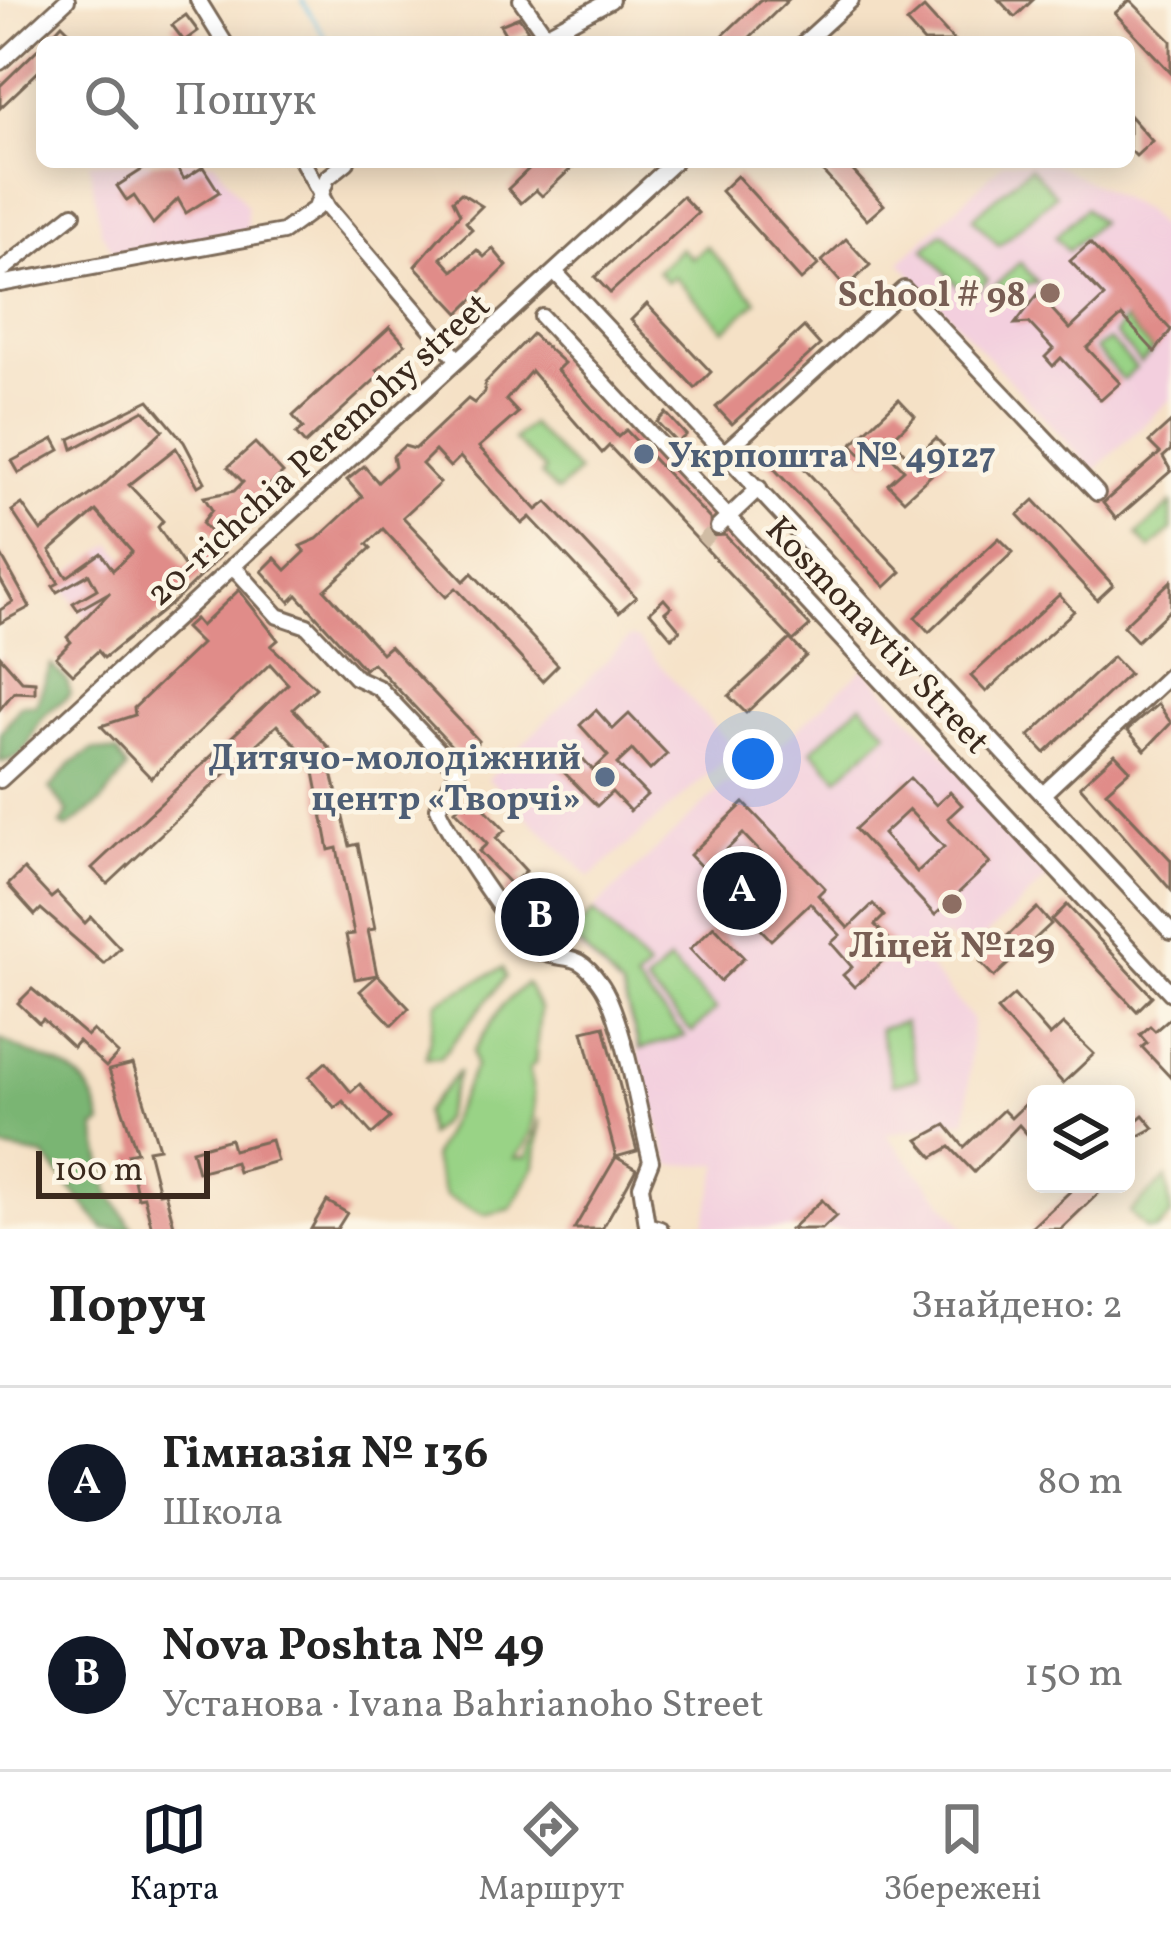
<!DOCTYPE html>
<html lang="uk">
<meta charset="utf-8">
<style>
:root{--surface:#fff;--page:#f2f2f2;--text:#222;--muted:#767676;--line:#e0e0e0;--accent:#111827}
body{margin:0;font-family:Vollkorn,serif;background:var(--page);color:var(--text)}
.controls{position:absolute;right:36px;bottom:36px;display:grid;overflow:hidden;border-radius:18px;box-shadow:0 6px 30px #0003}
.controls button{width:108px;height:108px;display:grid;place-items:center;padding:0;border:0;border-bottom:3px solid var(--line);background:var(--surface);color:var(--text);font:60px sans-serif}
.scale{position:absolute;left:36px;bottom:30px;width:174px;box-sizing:border-box;padding-left:12px;border:6px solid #3b2a1e;border-top:0;font-size:33px;line-height:42px;white-space:nowrap;color:#3b2a1e;-webkit-text-stroke:9px #fcf5e5;paint-order:stroke}
.you{position:absolute;left:753px;top:759px;width:42px;height:42px;margin:-30px;border:9px solid #fff;border-radius:50%;background:#1a73e8;box-shadow:0 0 0 18px #1a73e833}
.badge{display:grid;place-items:center;width:78px;height:78px;border-radius:50%;background:var(--accent);color:#fff;font-size:39px;font-weight:700}
.pin{position:absolute;translate:-50% -50%;border:6px solid #fff;box-shadow:0 3px 12px #0006}
.list{margin:0;padding:0;list-style:none}
h2{display:flex;justify-content:space-between;align-items:center;height:156px;margin:0;padding:0 48px;font-size:51px}
h2 small{font-size:39px;font-weight:400;color:var(--muted)}
.list li{display:grid;grid-template-columns:78px 1fr auto;gap:36px;align-items:center;box-sizing:border-box;height:192px;padding:0 48px;border-top:3px solid var(--line)}
.list b{display:block;font-size:45px;white-space:nowrap}
.list p{margin:0;font-size:39px;white-space:nowrap;color:var(--muted)}
.list em{font-size:39px;font-style:normal;color:var(--muted)}
.icon{flex:none;width:66px;height:66px;fill:none;stroke:currentColor;stroke-width:2;stroke-linecap:round;stroke-linejoin:round}
.map{position:relative;flex:none;width:1171px;height:1229px;overflow:hidden}
.search{position:absolute;background:var(--surface);box-shadow:0 6px 30px #0003;left:36px;right:36px;top:36px;height:132px;display:flex;align-items:center;gap:30px;box-sizing:border-box;padding:0 42px;border-radius:18px;color:var(--muted);font-size:45px}
.sheet{height:540px;background:var(--surface)}
nav{display:flex;justify-content:space-around;align-items:center;box-sizing:border-box;height:168px;border-top:3px solid var(--line);background:var(--surface);font-size:33px;color:var(--muted)}
nav a{display:grid;justify-items:center;gap:6px}
nav .on{color:var(--accent)}
.map>svg:first-child{display:block}
</style>
<div class="map">
<svg width="1171" height="1229" viewBox="0 0 1171 1229">
<rect width="100%" height="100%" fill="#fcf5e5"/>
<filter id="ink" filterUnits="userSpaceOnUse"><feTurbulence type="fractalNoise" baseFrequency=".00833" numOctaves="2"/><feDisplacementMap in="SourceGraphic" scale="24" xChannelSelector="R" yChannelSelector="G"/><feConvolveMatrix kernelMatrix="1 2 1 2 8 2 1 2 1" color-interpolation-filters="sRGB"/></filter>
<filter id="wash" filterUnits="userSpaceOnUse"><feTurbulence type="fractalNoise" baseFrequency=".004" numOctaves="4" result="noise"/><feDisplacementMap in="SourceGraphic" scale="48" xChannelSelector="R" yChannelSelector="G"/><feGaussianBlur stdDeviation="2.7" result="paint"/><feColorMatrix in="noise" values="0 0 0 0 0 0 0 0 0 0 0 0 0 0 0 0 0 1.4 0 .05"/><feComposite in="paint" operator="in"/></filter>
<g filter="url(#wash)">
<rect width="100%" height="100%" fill="#f5e1c6"/>
<g fill="#f3cfde">
<path d="M 89,162 L 215,162 L 247,206 L 247,233 L 117,258 L 101,231 Z"/>
<path d="M 1004,162 L 1051,162 L 1143,210 L 1171,239 L 1171,399 L 1094,471 L 900,262 Z"/>
<path d="M 112,544 L 155,592 L 85,617 L 59,580 Z"/>
<path d="M 629,638 L 637,639 L 729,743 L 725,760 L 590,877 L 488,779 Z"/>
<path d="M 864,668 L 1054,872 L 969,951 L 945,936 L 921,958 L 972,1019 L 967,1119 L 886,1134 L 966,1229 L 703,1229 L 720,1164 L 670,1165 L 620,990 L 566,936 L 725,784 L 738,784 Z"/>
</g>
<g fill="#99d386" stroke="#6a7e52" stroke-width="3">
<path d="M 1030,167 L 1056,195 L 999,246 L 973,218 Z"/>
<path d="M 1085,208 L 1099,222 L 1068,251 L 1055,237 Z"/>
<path d="M 943,232 L 988,280 L 969,298 L 924,249 Z"/>
<path d="M 706,246 L 757,301 L 725,330 L 674,276 L 667,282 L 657,271 L 681,248 L 692,259 Z"/>
<path d="M 1020,262 L 1038,283 L 991,290 Z"/>
<path d="M 1124,320 L 1153,351 L 1141,363 L 1115,334 Z"/>
<path d="M 1109,340 L 1136,368 L 1123,380 L 1095,349 Z"/>
<path d="M 530,424 L 578,472 L 557,492 L 541,475 L 545,470 L 514,440 Z"/>
<path d="M 1171,504 L 1171,530 L 1150,549 L 1137,535 Z"/>
<path d="M 861,704 L 888,732 L 838,778 L 812,750 Z"/>
<path d="M 594,912 L 648,969 L 636,982 L 685,1036 L 640,1049 L 622,989 L 570,935 Z"/>
<path d="M 669,961 L 716,1009 L 692,1032 L 646,984 Z"/>
<path d="M 503,968 L 506,977 L 440,1058 L 426,1058 L 437,1002 Z"/>
<path d="M 526,983 L 540,1009 L 535,1063 L 529,1069 C 537,1106 539,1130 515,1158 L 527,1157 L 540,1119 L 535,1166 L 511,1209 L 485,1215 L 445,1196 L 432,1158 L 475,1067 L 473,1051 L 503,1005 Z"/>
<path d="M 904,1022 L 918,1078 L 893,1084 L 879,1029 Z"/>
<path d="M 459,1071 L 443,1119 L 428,1135 L 424,1112 Z"/>
<path d="M 1166,1178 L 1171,1216 L 1157,1229 L 1146,1229 L 1130,1212 Z"/>
</g>
<g fill="#7ab573" stroke="#5a7048" stroke-width="3">
<path d="M 51,665 L 67,681 L 70,694 C 62,703 46,711 40,721 C 27,741 31,757 0,762 L 0,733 L 21,705 L 36,705 Z"/>
<path d="M 93,750 L 117,752 L 127,769 L 102,802 L 67,828 L 61,825 L 68,812 L 50,789 L 71,764 Z"/>
<path d="M 0,1039 C 47,1067 90,1060 102,1124 L 95,1128 L 109,1192 L 133,1229 L 104,1229 L 44,1156 L 0,1148 Z"/>
</g>
<g fill="none" stroke-linecap="round" stroke-linejoin="round">
<g stroke="#67c0e5" stroke-width="3">
<path d="M 302,0 L 328,42"/>
<path d="M 452,162 L 460,167"/>
</g>
</g>
<g id="blocks">
<g fill="#e08c89" fill-rule="evenodd">
<path d="M 760,0 L 788,0 L 745,42 L 716,42 Z"/>
<path d="M 999,0 L 1033,0 L 1015,17 Z"/>
<path d="M 1130,0 L 1171,41 L 1171,73 L 1115,13 Z"/>
<path d="M 924,8 L 955,42 L 924,42 L 907,23 Z"/>
<path d="M 186,15 L 198,31 L 184,41 L 172,25 Z"/>
<path d="M 519,17 L 528,30 L 508,39 L 500,25 Z"/>
<path d="M 62,24 L 80,42 L 56,42 L 50,37 Z"/>
<path d="M 42,45 L 42,68 L 0,108 L 0,86 Z"/>
<path d="M 1129,115 L 1152,141 L 1136,156 L 1129,149 Z"/>
<path d="M 154,162 L 173,162 L 184,179 L 203,167 L 219,192 L 186,213 L 178,199 L 153,224 L 134,196 L 127,201 L 117,186 Z"/>
<path d="M 536,162 L 578,162 L 542,196 L 536,190 L 521,203 L 508,189 Z"/>
<path d="M 814,162 L 845,162 L 884,205 L 867,220 Z"/>
<path d="M 737,176 L 818,265 L 801,280 L 721,191 Z"/>
<path d="M 461,193 L 482,206 L 466,222 L 472,229 L 441,258 L 453,271 L 477,250 L 484,257 L 493,249 L 507,266 L 459,313 L 415,266 L 460,214 L 453,200 Z"/>
<path d="M 682,196 L 698,213 L 610,293 L 595,277 Z"/>
<path d="M 846,239 L 870,265 L 846,288 L 822,261 Z"/>
<path d="M 1090,243 L 1171,330 L 1155,352 L 1122,316 L 1087,348 L 1120,383 L 1101,400 L 1061,358 L 1053,366 L 1045,357 L 1053,349 L 1029,323 L 1015,324 L 1038,294 L 1070,329 L 1104,297 L 1070,261 Z"/>
<path d="M 647,304 L 711,372 L 695,388 L 631,320 Z"/>
<path d="M 390,327 L 405,344 L 377,370 L 381,374 L 305,444 L 296,434 L 303,428 L 293,416 Z"/>
<path d="M 804,327 L 820,345 L 732,424 L 716,407 Z"/>
<path d="M 532,334 L 564,363 L 557,370 L 618,437 L 626,430 L 710,519 L 711,536 L 725,535 L 810,626 L 793,641 L 609,446 L 602,453 L 531,371 L 506,400 L 518,413 L 479,447 L 537,510 L 547,502 L 636,597 L 619,612 L 530,517 L 522,524 L 460,457 L 450,467 L 435,451 L 422,464 L 440,483 L 403,517 L 464,581 L 472,573 L 558,665 L 542,681 L 456,588 L 446,597 L 383,529 L 367,544 L 371,548 L 325,590 L 382,653 L 390,646 L 479,741 L 462,757 L 373,663 L 364,669 L 297,595 L 290,602 L 262,571 L 275,558 L 286,570 L 305,552 L 300,546 L 317,539 L 362,497 L 347,480 L 364,466 L 378,482 L 395,466 L 393,456 L 404,446 L 415,449 L 468,399 L 474,403 L 485,392 L 485,383 Z"/>
<path d="M 899,399 L 915,416 L 892,439 L 912,461 L 936,438 L 952,456 L 904,500 L 888,484 L 904,470 L 882,447 L 867,461 L 852,444 Z"/>
<path d="M 149,400 L 184,442 L 205,482 L 198,486 L 176,448 L 129,485 L 163,521 L 158,527 L 185,567 L 203,550 L 207,555 L 217,546 L 224,553 L 175,601 L 104,658 L 98,651 L 73,674 L 56,657 L 71,642 L 67,637 L 110,592 L 78,610 L 73,603 L 97,589 L 89,574 L 57,592 L 53,586 L 59,583 L 12,511 L 22,504 L 41,531 L 100,488 L 163,430 L 144,410 L 73,449 L 70,439 ZM 96,511 L 132,552 L 113,570 L 101,553 L 67,577 L 50,551 Z"/>
<path d="M 666,413 L 686,435 L 677,443 L 657,422 Z"/>
<path d="M 1171,422 L 1171,450 L 1163,457 L 1171,471 L 1116,519 L 1103,503 L 1160,453 L 1149,442 Z"/>
<path d="M 54,439 L 60,450 L 19,473 L 12,461 Z"/>
<path d="M 255,443 L 283,473 L 252,501 L 262,512 L 226,548 L 202,523 L 212,510 L 204,497 L 234,491 L 243,482 L 228,467 Z"/>
<path d="M 783,446 L 901,572 L 885,587 L 767,461 Z"/>
<path d="M 1034,500 L 1113,585 L 1097,600 L 1018,515 Z"/>
<path d="M 999,538 L 1013,552 L 929,632 L 915,617 Z"/>
<path d="M 0,553 L 30,607 L 0,623 L 0,610 L 13,602 L 0,579 Z"/>
<path d="M 1171,581 L 1171,609 L 1137,641 L 1123,626 Z"/>
<path d="M 239,590 L 278,640 L 271,646 L 316,688 L 293,709 L 332,751 L 331,769 L 350,846 L 358,844 L 375,929 L 368,930 L 377,975 L 355,979 L 346,935 L 354,934 L 337,848 L 329,850 L 312,762 L 277,725 L 108,884 L 92,868 L 288,684 L 270,664 L 151,778 L 101,726 L 135,715 L 134,708 L 201,644 L 185,628 L 195,619 L 201,626 Z"/>
<path d="M 1059,595 L 1074,611 L 986,692 L 971,676 Z"/>
<path d="M 664,599 L 671,607 L 665,612 L 680,630 L 672,638 L 650,612 Z"/>
<path d="M 790,639 L 806,656 L 746,713 L 729,696 Z"/>
<path d="M 0,656 L 22,681 L 35,682 L 35,693 L 14,692 L 0,709 Z"/>
<path d="M 1113,657 L 1129,674 L 1045,753 L 1029,736 Z"/>
<path d="M 1158,704 L 1171,723 L 1145,750 L 1127,730 Z"/>
<path d="M 596,710 L 613,729 L 629,714 L 667,754 L 650,770 L 632,750 L 617,764 L 647,795 L 630,811 L 612,792 L 597,806 L 558,766 L 575,750 L 593,770 L 608,756 L 580,725 Z"/>
<path d="M 1115,754 L 1130,770 L 1106,791 L 1171,860 L 1171,890 L 1080,786 Z"/>
<path d="M 910,778 L 936,805 L 950,792 L 962,805 L 948,818 L 990,863 L 935,915 L 855,829 ZM 909,810 L 944,847 L 917,872 L 883,834 Z"/>
<path d="M 472,795 L 505,830 L 496,838 L 526,871 L 518,878 L 550,912 L 535,926 L 503,892 L 511,885 L 479,851 L 487,844 L 455,810 Z"/>
<path d="M 744,803 L 825,888 L 818,895 L 848,928 L 873,904 L 884,916 L 875,925 L 897,948 L 854,987 L 843,975 L 852,967 L 831,943 L 840,935 L 810,903 L 771,940 L 690,855 ZM 743,834 L 778,871 L 752,896 L 717,859 Z"/>
<path d="M 24,869 L 51,898 L 57,893 L 85,923 L 91,917 L 120,948 L 104,964 L 41,909 L 35,915 L 8,885 Z"/>
<path d="M 1067,905 L 1152,996 L 1137,1011 L 1052,920 Z"/>
<path d="M 1037,908 L 1051,924 L 994,977 L 980,962 Z"/>
<path d="M 714,926 L 744,958 L 720,981 L 690,949 Z"/>
<path d="M 378,975 L 409,1008 L 392,1025 L 360,991 Z"/>
<path d="M 32,989 L 87,1036 L 93,1030 L 118,1054 L 106,1067 L 78,1041 L 73,1047 L 43,1019 L 39,1023 L 18,1003 Z"/>
<path d="M 1014,995 L 1050,1036 L 1063,1024 L 1094,1054 L 1063,1083 L 997,1010 Z"/>
<path d="M 1171,1017 L 1171,1078 L 1142,1047 L 1147,1043 L 1140,1035 L 1150,1026 L 1155,1031 Z"/>
<path d="M 604,1026 L 637,1151 L 616,1157 L 583,1031 Z"/>
<path d="M 326,1062 L 351,1092 L 360,1084 L 390,1118 L 372,1134 L 343,1101 L 335,1108 L 309,1077 Z"/>
<path d="M 133,1064 L 159,1148 L 148,1150 L 159,1193 L 165,1192 L 175,1229 L 152,1229 L 144,1197 L 138,1198 L 128,1154 L 137,1152 L 109,1070 Z"/>
<path d="M 1036,1094 L 1036,1125 L 1027,1134 L 1019,1125 L 974,1172 L 950,1147 L 933,1157 L 918,1140 L 946,1125 L 964,1147 L 1003,1110 L 1011,1118 Z"/>
<path d="M 1143,1115 L 1154,1128 L 1126,1143 L 1126,1129 Z"/>
<path d="M 230,1139 L 233,1150 L 271,1140 L 277,1161 L 238,1172 L 235,1162 L 198,1172 L 192,1150 Z"/>
<path d="M 616,1157 L 636,1169 L 624,1191 L 602,1229 L 574,1229 Z"/>
<path d="M 1078,1184 L 1108,1184 L 1061,1229 L 1030,1229 Z"/>
<path d="M 822,1200 L 836,1216 L 822,1229 L 791,1229 Z"/>
<path d="M 327,1201 L 347,1213 L 337,1229 L 311,1229 Z"/>
</g>
</g>
</g>
<g filter="url(#ink)">
<use href="#blocks" fill-opacity="0" stroke="#7c6a59" stroke-width="3"/>
<g fill="none" stroke-linecap="round" stroke-linejoin="round">
<path stroke="#d0bca4" stroke-width="14" stroke-dasharray="14 7" stroke-linecap="butt" d="M 701,543 L 718,527"/>
<defs>
<g id="minor">
<path d="M 198,0 L 224,42"/>
<path d="M 521,0 L 545,34"/>
<path d="M 532,42 L 611,0"/>
<path d="M 805,42 L 851,0"/>
<path d="M 0,62 L 67,0"/>
<path d="M 303,162 L 328,208 L 458,360"/>
<path d="M 0,272 L 73,214"/>
<path d="M 555,272 L 1171,932"/>
<path d="M 0,284 L 283,232 L 316,208 L 327,178 L 347,162"/>
<path d="M 542,317 L 1171,993"/>
<path d="M 725,452 L 904,289 L 1097,493"/>
<path d="M 718,527 L 759,488"/>
<path d="M 233,566 L 278,616 L 307,626 L 355,677 L 379,688 L 458,771 L 438,808 C 443,827 521,944 538,951 C 568,963 576,949 600,983 C 623,1014 640,1119 651,1161 L 641,1186 L 647,1225 L 660,1229"/>
<path d="M 0,780 L 674,162"/>
<path d="M 1043,794 L 1171,674"/>
</g>
</defs>
<use href="#minor" stroke="#7c6a59" stroke-width="20"/>
<use href="#minor" stroke="#fff" stroke-width="14"/>
</g>
</g>
<g fill="#8d6e63" stroke="#fcf5e5" stroke-width="4.5">
<circle cx="1050" cy="293" r="12"/>
<circle cx="952" cy="904" r="12"/>
</g>
<g fill="#5c6f8a" stroke="#fcf5e5" stroke-width="4.5">
<circle cx="644" cy="454" r="12"/>
<circle cx="605" cy="777" r="12"/>
</g>
<g text-anchor="middle" stroke-width="9" stroke-linejoin="round" paint-order="stroke">
<g font-size="36" font-weight="bold" fill="#785e54" stroke="#fcf5e5" text-anchor="end">
<text x="1026" y="306">School # 98</text>
<text x="952" y="957" text-anchor="middle">Ліцей №129</text>
</g>
<g font-size="36" fill="#3b2a1e" stroke="#fcf5e5">
<text transform="translate(317 448) rotate(-42)" y="13">20-richchia Peremohy street</text>
<text transform="translate(879 634) rotate(47)" y="13">Kosmonavtiv Street</text>
</g>
<g font-size="36" font-weight="bold" fill="#4e5e75" stroke="#fcf5e5" text-anchor="start">
<text x="668" y="467">Укрпошта № 49127</text>
<text x="581" y="769" text-anchor="end">Дитячо-молодіжний<tspan x="581" dy="41">центр «Творчі»</tspan></text>
</g>
</g>
</svg>
<div class="controls">
<button><svg class="icon" aria-label="layers" viewBox="0 0 24 24"><path d="M12 4l9 5-9 5-9-5zM3 14l9 5 9-5"/></svg></button>
</div>
<div class="scale">100 m</div>
<div class="you"></div>
<div class="pin badge" style="left:742px;top:891px">A</div>
<div class="pin badge" style="left:540px;top:917px">B</div>
<div class="search"><svg class="icon" aria-label="search" viewBox="0 0 24 24"><circle cx="10" cy="10" r="6"/><path d="M15 15l6 6"/></svg>Пошук</div>
</div>
<section class="sheet">
<h2>Поруч<small>Знайдено: 2</small></h2>
<ul class="list">
<li><span class="badge">A</span><div><b>Гімназія № 136</b><p>Школа</p></div><em>80 m</em></li>
<li><span class="badge">B</span><div><b>Nova Poshta № 49</b><p>Установа · Ivana Bahrianoho Street</p></div><em>150 m</em></li>
</ul>
</section>
<nav>
<a class="on"><svg class="icon" aria-label="map" viewBox="0 0 24 24"><path d="M3 6l6-2 6 2 6-2v14l-6 2-6-2-6 2zM9 4v14M15 6v14"/></svg>Карта</a>
<a><svg class="icon" aria-label="directions" viewBox="0 0 24 24"><path d="M12 3l9 9-9 9-9-9zM9 14v-3h6M13 9l2 2-2 2"/></svg>Маршрут</a>
<a><svg class="icon" aria-label="saved" viewBox="0 0 24 24"><path d="M7 4h10v16l-5-4-5 4z"/></svg>Збережені</a>
</nav>
